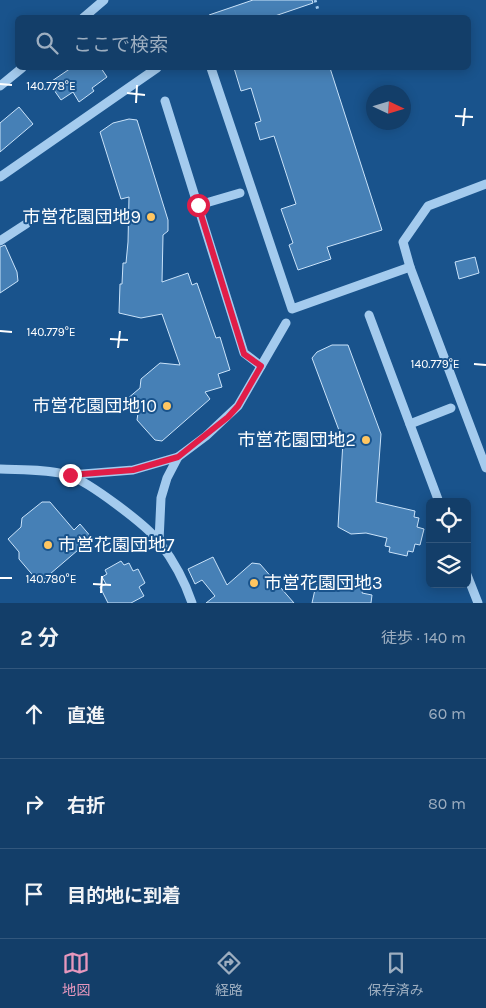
<!DOCTYPE html>
<html lang="ja">
<meta charset="utf-8">
<style>
:root{--surface:#133e69;--page:#204971;--text:#f1f3f6;--muted:#9daec0;--line:#32577d;--accent:#e797bd}
body{margin:0;font-family:Karla,"Noto Sans JP",sans-serif;background:var(--page);color:var(--text)}
.controls{position:absolute;right:15px;bottom:15px;display:grid;overflow:hidden;border-radius:8px;box-shadow:0 2px 12px #0003}
.controls button{width:45px;height:45px;display:grid;place-items:center;padding:0;border:0;border-bottom:1px solid var(--line);background:var(--surface);color:var(--text);font:25px sans-serif}
.compass{position:absolute;left:366px;top:85px;width:45px;height:45px;border-radius:50%;background:var(--surface);box-shadow:0 2px 12px #0003;rotate:94deg}
.stop{position:absolute;width:15px;height:15px;margin:-11px;border:4px solid #e11d48;border-radius:50%;background:#fff}
.stop.end{background:#e11d48;border-color:#fff;box-shadow:0 1px 5px #0008}
.list{margin:0;padding:0;list-style:none}
h2{display:flex;justify-content:space-between;align-items:center;height:65px;margin:0;padding:0 20px;font-size:21px}
h2 small{font-size:16px;font-weight:400;color:var(--muted)}
.list li{display:grid;grid-template-columns:32px 1fr auto;gap:15px;align-items:center;box-sizing:border-box;height:90px;padding:0 20px;border-top:1px solid var(--line)}
.list b{display:block;font-size:19px;white-space:nowrap}
.list em{font-size:16px;font-style:normal;color:var(--muted)}
.icon{flex:none;width:28px;height:28px;fill:none;stroke:currentColor;stroke-width:2;stroke-linecap:round;stroke-linejoin:round}
.map{position:relative;flex:none;width:486px;height:603px;overflow:hidden}
.search{position:absolute;background:var(--surface);box-shadow:0 2px 12px #0003;left:15px;right:15px;top:15px;height:55px;display:flex;align-items:center;gap:12px;box-sizing:border-box;padding:0 18px;border-radius:8px;color:var(--muted);font-size:19px}
.sheet{height:335px;background:var(--surface)}
nav{display:flex;justify-content:space-around;align-items:center;box-sizing:border-box;height:70px;border-top:1px solid var(--line);background:var(--surface);font-size:14px;color:var(--muted)}
nav a{display:grid;justify-items:center;gap:2px}
nav .on{color:var(--accent)}
.map>svg:first-child{display:block}
</style>
<div class="map">
<svg width="486" height="603" viewBox="0 0 486 603">
<rect width="100%" height="100%" fill="#19538c"/>
<g fill="#4680b6" stroke="#cae3fa">
<path d="M 253,0 L 312,0 L 313,3 L 269,18 L 210,18 L 209,15 Z"/>
<path d="M 71,68 L 101,68 L 107,77 L 92,88 L 94,91 L 79,102 L 73,92 L 61,100 L 49,83 Z"/>
<path d="M 234,68 L 330,68 L 382,230 L 327,247 L 331,259 L 298,270 L 289,245 L 293,243 L 281,209 L 296,204 L 274,136 L 260,140 L 255,123 L 261,121 L 251,88 L 241,91 Z"/>
<path d="M 19,107 L 33,124 L 0,152 L 0,123 Z"/>
<path d="M 129,119 L 137,120 L 168,220 L 168,231 L 163,235 L 162,282 L 188,273 L 192,285 L 197,283 L 216,338 L 220,337 L 230,370 L 218,374 L 222,387 L 205,392 L 210,399 L 162,441 L 155,440 L 137,420 L 138,413 L 127,399 L 140,388 L 141,379 L 160,363 L 180,365 L 162,314 L 141,318 L 119,313 L 120,284 L 122,284 L 123,263 L 126,263 L 128,242 L 129,197 L 121,199 L 100,132 L 113,123 Z"/>
<path d="M 5,245 L 17,272 L 18,281 L 0,293 L 0,247 Z"/>
<path d="M 475,257 L 479,273 L 459,279 L 455,262 Z"/>
<path d="M 332,345 L 348,345 L 381,434 L 376,502 L 415,511 L 414,517 L 419,518 L 417,527 L 424,529 L 420,545 L 415,544 L 413,552 L 408,551 L 407,556 L 389,552 L 390,547 L 385,546 L 387,538 L 366,533 L 351,534 L 338,527 L 343,441 L 312,358 L 317,352 Z"/>
<path d="M 42,502 L 50,502 L 74,530 L 80,524 L 92,538 L 43,580 L 36,579 L 19,559 L 19,552 L 8,539 L 21,527 L 22,518 Z"/>
<path d="M 213,557 L 227,585 L 252,563 L 260,564 L 294,603 L 206,603 L 215,596 L 202,580 L 195,584 L 188,569 Z"/>
<path d="M 121,561 L 124,565 L 129,563 L 133,571 L 138,569 L 145,583 L 139,587 L 144,596 L 131,603 L 108,603 L 100,587 L 106,584 L 102,577 L 107,574 L 105,570 Z"/>
<path d="M 342,577 L 357,580 L 356,585 L 364,586 L 362,593 L 372,595 L 371,603 L 312,603 L 316,585 L 329,587 L 330,580 L 341,582 Z"/>
</g>
<g fill="none" stroke-linecap="round" stroke-linejoin="round">
<path stroke="#a4cbee" stroke-width="3" stroke-dasharray="2.5 4" stroke-linecap="butt" d="M 315,0 L 318,10"/>
<g stroke="#a4cbee" stroke-width="9">
<path d="M 83,18 L 104,0"/>
<path d="M 211,68 L 292,309 L 410,267 L 486,468"/>
<path d="M 0,86 L 22,68"/>
<path d="M 165,101 L 244,353 L 261,366"/>
<path d="M 0,177 L 157,68"/>
<path d="M 199,205 L 240,193"/>
<path d="M 0,241 L 26,224"/>
<path d="M 410,267 L 403,242 L 428,206 L 486,184"/>
<path d="M 369,315 L 439,502"/>
<path d="M 410,424 L 451,408"/>
<path d="M 0,469 C 22,470 47,469 68,475 C 88,481 148,526 160,543 C 173,560 185,582 192,603"/>
<path d="M 70,475 L 133,470 L 178,457"/>
<path d="M 159,541 L 161,498 L 167,478 L 178,457 L 206,436 L 238,406 L 286,323"/>
<path d="M 467,575 L 478,603"/>
</g>
</g>
<g fill="none" stroke-linecap="round" stroke-linejoin="round">
<path stroke="#e11d48" stroke-width="6" d="M 70,475 L 133,470 L 178,457 L 228,417 L 238,406 L 261,366 L 244,354 L 198,205"/>
</g>
<path fill="none" stroke="#fff" stroke-width="2" d="M 0,84 L 12,85M 127,93 L 145,95M 136,103 L 137,85M 455,116 L 473,117M 463,126 L 465,108M 0,331 L 12,332M 110,339 L 128,340M 118,348 L 120,331M 474,364 L 486,365M 0,578 L 12,578M 93,584 L 111,585M 101,593 L 102,576"/>
<g fill="#ffc661" stroke="#19538c" stroke-width="2">
<circle cx="151" cy="217" r="5"/>
<circle cx="167" cy="406" r="5"/>
<circle cx="366" cy="440" r="5"/>
<circle cx="48" cy="545" r="5"/>
<circle cx="254" cy="583" r="5"/>
</g>
<g text-anchor="middle" stroke-width="4" stroke-linejoin="round" paint-order="stroke">
<g font-size="18" fill="#fff" stroke="#19538c" text-anchor="end">
<text x="141" y="223">市営花園団地9</text>
<text x="157" y="412">市営花園団地10</text>
<text x="356" y="446">市営花園団地2</text>
<text x="58" y="551" text-anchor="start">市営花園団地7</text>
<text x="264" y="589" text-anchor="start">市営花園団地3</text>
</g>
</g>
<g font-size="12" text-anchor="middle" fill="#fff" stroke="#19538c" stroke-width="4" stroke-linejoin="round" paint-order="stroke">
<text x="51" y="90">140.778°E</text>
<text x="51" y="336">140.779°E</text>
<text x="435" y="368">140.779°E</text>
<text x="51" y="583">140.780°E</text>
</g>
</svg>
<div class="controls">
<button><svg class="icon" aria-label="locate" viewBox="0 0 24 24"><circle cx="12" cy="12" r="6"/><path d="M12 2v4M12 18v4M2 12h4M18 12h4"/></svg></button>
<button><svg class="icon" aria-label="layers" viewBox="0 0 24 24"><path d="M12 4l9 5-9 5-9-5zM3 14l9 5 9-5"/></svg></button>
</div>
<svg class="compass" viewBox="-18 -18 36 36"><path d="M0-13l5 13h-10z" fill="#e53935"/><path d="M0 13l5-13h-10z" fill="#9daec0"/></svg>
<div class="stop" style="left:198px;top:205px"></div>
<div class="stop end" style="left:70px;top:475px"></div>
<div class="search"><svg class="icon" aria-label="search" viewBox="0 0 24 24"><circle cx="10" cy="10" r="6"/><path d="M15 15l6 6"/></svg>ここで検索</div>
</div>
<section class="sheet">
<h2>2 分<small>徒歩 · 140 m</small></h2>
<ul class="list">
<li><svg class="icon" aria-label="ahead" viewBox="0 0 24 24"><path d="M12 20V5M6 11l6-6 6 6"/></svg><div><b>直進</b></div><em>60 m</em></li>
<li><svg class="icon" aria-label="right" viewBox="0 0 24 24"><path d="M7 20v-9h11M14 6l5 5-5 5"/></svg><div><b>右折</b></div><em>80 m</em></li>
<li><svg class="icon" aria-label="arrive" viewBox="0 0 24 24"><path d="M6 21V4h12l-3 4 3 4H6"/></svg><div><b>目的地に到着</b></div></li>
</ul>
</section>
<nav>
<a class="on"><svg class="icon" aria-label="map" viewBox="0 0 24 24"><path d="M3 6l6-2 6 2 6-2v14l-6 2-6-2-6 2zM9 4v14M15 6v14"/></svg>地図</a>
<a><svg class="icon" aria-label="directions" viewBox="0 0 24 24"><path d="M12 3l9 9-9 9-9-9zM9 14v-3h6M13 9l2 2-2 2"/></svg>経路</a>
<a><svg class="icon" aria-label="saved" viewBox="0 0 24 24"><path d="M7 4h10v16l-5-4-5 4z"/></svg>保存済み</a>
</nav>
